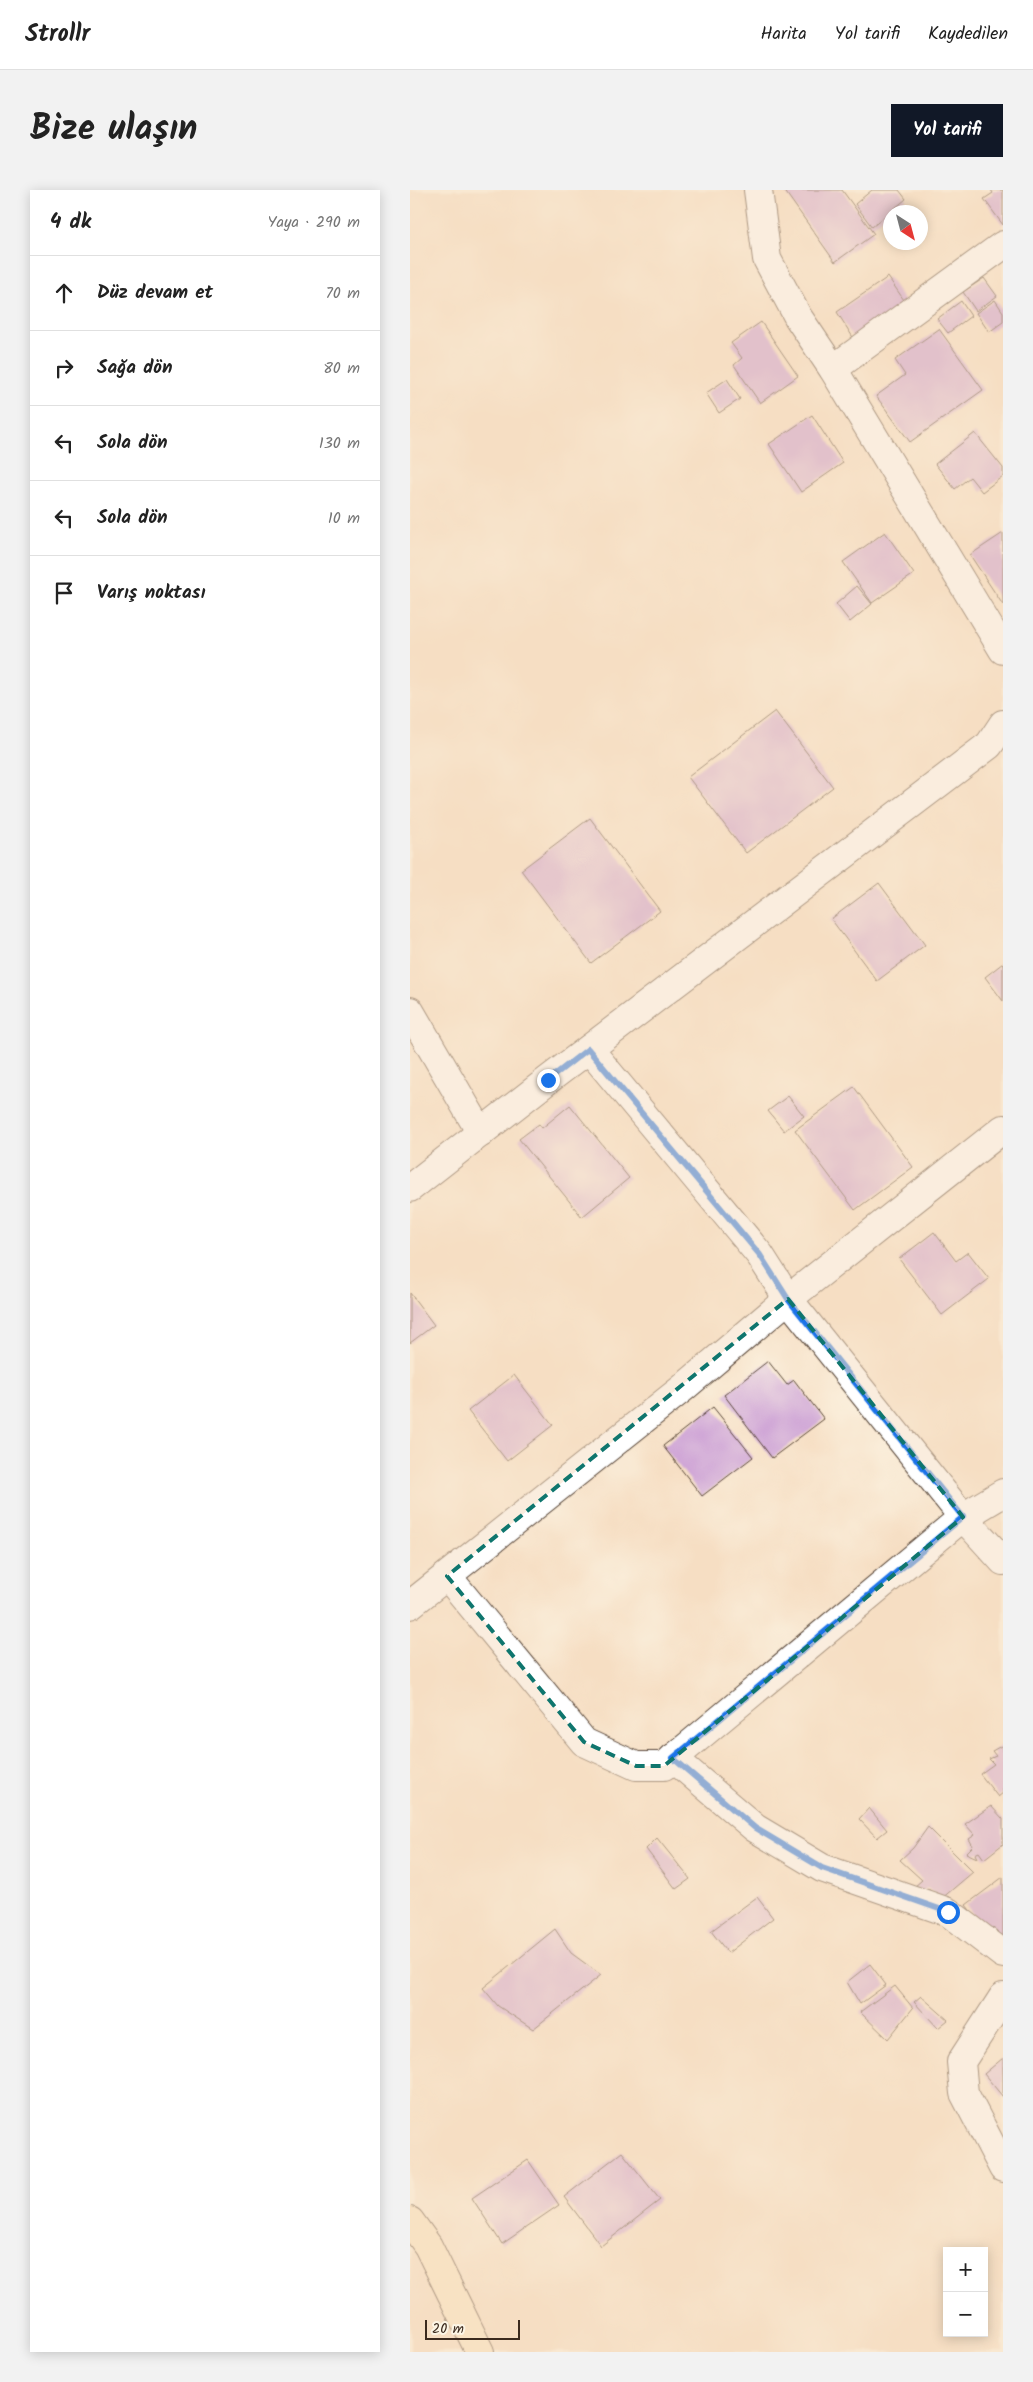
<!DOCTYPE html>
<html lang="tr">
<meta charset="utf-8">
<style>
:root{--surface:#fff;--page:#f2f2f2;--text:#222;--muted:#767676;--line:#e0e0e0;--accent:#111827}
body{margin:0;font-family:Kalam,sans-serif;background:var(--page);color:var(--text)}
.controls{position:absolute;right:15px;bottom:15px;display:grid;overflow:hidden;border-radius:0px;box-shadow:0 2px 12px #0003}
.controls button{width:45px;height:45px;display:grid;place-items:center;padding:0;border:0;border-bottom:1px solid var(--line);background:var(--surface);color:var(--text);font:25px sans-serif}
.compass{position:absolute;left:473px;top:15px;width:45px;height:45px;border-radius:50%;background:var(--surface);box-shadow:0 2px 12px #0003;rotate:144deg}
.scale{position:absolute;left:15px;bottom:12px;width:95px;box-sizing:border-box;padding-left:5px;border:2px solid #3b2a1e;border-top:0;font-size:14px;line-height:18px;white-space:nowrap;color:#3b2a1e;-webkit-text-stroke:4px #fcf5e5;paint-order:stroke}
.stop{position:absolute;width:15px;height:15px;margin:-11px;border:4px solid #1a73e8;border-radius:50%;background:#fff}
.stop.end{background:#1a73e8;border-color:#fff;box-shadow:0 1px 5px #0008}
.list{margin:0;padding:0;list-style:none}
h2{display:flex;justify-content:space-between;align-items:center;height:65px;margin:0;padding:0 20px;font-size:21px}
h2 small{font-size:16px;font-weight:400;color:var(--muted)}
.list li{display:grid;grid-template-columns:32px 1fr auto;gap:15px;align-items:center;box-sizing:border-box;height:75px;padding:0 20px;border-top:1px solid var(--line)}
.list b{display:block;font-size:19px;white-space:nowrap}
.list em{font-size:16px;font-style:normal;color:var(--muted)}
.icon{flex:none;width:28px;height:28px;fill:none;stroke:currentColor;stroke-width:2;stroke-linecap:round;stroke-linejoin:round}
.map{position:relative;flex:none;width:593px;height:2162px;overflow:hidden;border-radius:0px}
header{display:flex;align-items:center;gap:30px;box-sizing:border-box;height:70px;padding:0 25px;background:var(--surface);border-bottom:1px solid var(--line)}
header strong{font-size:24px}
nav{display:flex;gap:28px;margin-inline-start:auto;font-size:18px}
.intro{display:flex;align-items:center;justify-content:space-between;box-sizing:border-box;height:120px;padding:0 30px}
h1{margin:0;font-size:35px}
.button{padding:12px 22px;border-radius:0px;background:var(--accent);color:#fff;font-size:18px;font-weight:700}
main{display:flex;gap:30px;padding:0 30px}
aside{flex:1;background:var(--surface);border-radius:0px;box-shadow:0 2px 12px #0003}
.map>svg:first-child{display:block}
</style>
<header>
<strong>Strollr</strong>
<nav><a>Harita</a><a>Yol tarifi</a><a>Kaydedilen</a></nav>
</header>
<div class="intro"><h1>Bize ulaşın</h1><a class="button">Yol tarifi</a></div>
<main>
<aside>
<h2>4 dk<small>Yaya · 290 m</small></h2>
<ul class="list">
<li><svg class="icon" aria-label="ahead" viewBox="0 0 24 24"><path d="M12 20V5M6 11l6-6 6 6"/></svg><div><b>Düz devam et</b></div><em>70 m</em></li>
<li><svg class="icon" aria-label="right" viewBox="0 0 24 24"><path d="M7 20v-9h11M14 6l5 5-5 5"/></svg><div><b>Sağa dön</b></div><em>80 m</em></li>
<li><svg class="icon" aria-label="left" viewBox="0 0 24 24"><path d="M17 20v-9H6M10 6l-5 5 5 5"/></svg><div><b>Sola dön</b></div><em>130 m</em></li>
<li><svg class="icon" aria-label="left" viewBox="0 0 24 24"><path d="M17 20v-9H6M10 6l-5 5 5 5"/></svg><div><b>Sola dön</b></div><em>10 m</em></li>
<li><svg class="icon" aria-label="arrive" viewBox="0 0 24 24"><path d="M6 21V4h12l-3 4 3 4H6"/></svg><div><b>Varış noktası</b></div></li>
</ul>
</aside>
<div class="map">
<svg width="593" height="2162" viewBox="0 0 593 2162">
<rect width="100%" height="100%" fill="#fcf5e5"/>
<filter id="ink" filterUnits="userSpaceOnUse"><feTurbulence type="fractalNoise" baseFrequency=".02" numOctaves="2"/><feDisplacementMap in="SourceGraphic" scale="10" xChannelSelector="R" yChannelSelector="G"/><feConvolveMatrix kernelMatrix="1 2 1 2 8 2 1 2 1" color-interpolation-filters="sRGB"/></filter>
<filter id="wash" filterUnits="userSpaceOnUse"><feTurbulence type="fractalNoise" baseFrequency=".0096" numOctaves="4" result="noise"/><feDisplacementMap in="SourceGraphic" scale="20" xChannelSelector="R" yChannelSelector="G"/><feGaussianBlur stdDeviation="1.12" result="paint"/><feColorMatrix in="noise" values="0 0 0 0 0 0 0 0 0 0 0 0 0 0 0 0 0 1.4 0 .05"/><feComposite in="paint" operator="in"/></filter>
<g filter="url(#wash)">
<rect width="100%" height="100%" fill="#f6dec3"/>
<g id="blocks">
<g fill="#cb9ed5">
<path d="M 374,0 L 432,0 L 464,44 L 425,72 Z"/>
<path d="M 462,0 L 489,0 L 496,9 L 462,37 L 445,14 Z"/>
<path d="M 581,0 L 593,0 L 593,35 L 574,9 L 583,3 Z"/>
<path d="M 478,87 L 496,113 L 444,149 L 427,122 Z"/>
<path d="M 574,88 L 587,106 L 566,121 L 553,102 Z"/>
<path d="M 585,110 L 593,122 L 593,132 L 579,142 L 566,123 Z"/>
<path d="M 551,111 L 561,126 L 538,143 L 527,129 Z"/>
<path d="M 351,132 L 388,186 L 350,213 L 324,175 L 332,168 L 321,153 Z"/>
<path d="M 529,139 L 573,200 L 500,252 L 466,206 L 495,185 L 485,170 Z"/>
<path d="M 317,189 L 330,209 L 309,223 L 296,203 Z"/>
<path d="M 402,225 L 433,273 L 391,302 L 359,254 Z"/>
<path d="M 565,243 L 593,278 L 593,286 L 572,302 L 560,287 L 545,299 L 525,274 Z"/>
<path d="M 475,342 L 504,384 L 462,413 L 433,372 Z"/>
<path d="M 593,343 L 593,415 L 560,365 Z"/>
<path d="M 447,396 L 462,414 L 440,432 L 426,414 Z"/>
<path d="M 365,521 L 423,597 L 336,663 L 278,587 Z"/>
<path d="M 180,628 L 250,721 L 181,773 L 111,680 Z"/>
<path d="M 469,693 L 515,755 L 467,791 L 421,729 Z"/>
<path d="M 593,773 L 593,811 L 575,787 Z"/>
<path d="M 444,897 L 503,977 L 445,1020 L 385,940 Z"/>
<path d="M 378,906 L 394,926 L 374,941 L 358,921 Z"/>
<path d="M 160,915 L 219,988 L 172,1027 L 109,949 L 129,934 L 132,938 Z"/>
<path d="M 524,1042 L 546,1071 L 558,1062 L 579,1089 L 532,1125 L 489,1069 Z"/>
<path d="M 0,1103 L 24,1135 L 0,1153 Z"/>
<path d="M 358,1171 L 377,1195 L 384,1190 L 414,1229 L 362,1268 L 314,1205 Z"/>
<path d="M 104,1185 L 143,1235 L 97,1271 L 58,1221 Z"/>
<path d="M 303,1217 L 343,1267 L 292,1306 L 253,1256 Z"/>
<path d="M 591,1556 L 593,1560 L 593,1603 L 588,1607 L 570,1584 L 584,1574 L 579,1569 L 586,1566 L 582,1561 Z"/>
<path d="M 581,1616 L 593,1629 L 593,1654 L 574,1669 L 569,1662 L 565,1664 L 567,1668 L 556,1663 L 563,1656 L 559,1649 L 565,1645 L 555,1634 Z"/>
<path d="M 459,1618 L 477,1640 L 467,1648 L 449,1629 Z"/>
<path d="M 518,1637 L 563,1682 L 531,1709 L 517,1698 L 511,1703 L 504,1697 L 512,1690 L 490,1670 L 503,1658 Z"/>
<path d="M 247,1648 L 280,1689 L 266,1699 L 236,1659 Z"/>
<path d="M 593,1687 L 593,1746 L 584,1752 L 556,1715 Z"/>
<path d="M 347,1707 L 363,1728 L 318,1763 L 301,1741 Z"/>
<path d="M 145,1739 L 161,1763 L 191,1785 L 123,1839 L 88,1816 L 73,1798 Z"/>
<path d="M 460,1774 L 476,1795 L 450,1814 L 437,1792 Z"/>
<path d="M 485,1796 L 503,1818 L 478,1849 L 450,1822 Z"/>
<path d="M 511,1806 L 538,1830 L 528,1838 L 504,1812 Z"/>
<path d="M 593,1868 L 593,1907 L 574,1884 Z"/>
<path d="M 212,1962 L 250,2010 L 191,2056 L 154,2007 Z"/>
<path d="M 118,1970 L 149,2015 L 92,2054 L 62,2008 Z"/>
</g>
</g>
</g>
<g filter="url(#ink)">
<use href="#blocks" fill-opacity="0" stroke="#574537" stroke-width="1"/>
<g fill="none" stroke-linecap="round" stroke-linejoin="round">
<defs>
<g id="street">
<path d="M 348,0 L 357,69 L 388,127 L 423,179 L 593,460"/>
<path d="M 423,179 L 593,55"/>
<path d="M 0,821 L 71,943"/>
<path d="M 179,859 L 350,1065 L 378,1109 L 553,1327 L 593,1371"/>
<path d="M 0,998 L 138,890 L 579,555 L 593,534"/>
<path d="M 37,1386 L 174,1552 L 226,1576 L 254,1576 L 553,1327 L 593,1303"/>
<path d="M 0,1415 L 273,1198 L 378,1109 L 593,939"/>
<path d="M 263,1568 L 345,1638 L 412,1678 L 538,1722 L 593,1764"/>
<path d="M 593,1807 L 551,1872 L 554,1903 L 593,1978"/>
</g>
<path id="secondary" d="M 0,2031 L 18,2056 L 70,2162"/>
</defs>
<use href="#street" stroke="#574537" stroke-width="30"/>
<use href="#secondary" stroke="#574537" stroke-width="30"/>
<use href="#street" stroke="#fff" stroke-width="28"/>
<use href="#secondary" stroke="#fbe6c4" stroke-width="28"/>
</g>
</g>
<g fill="none" stroke-linecap="round" stroke-linejoin="round" filter="url(#ink)">
<path stroke="#1a73e8" stroke-width="6" d="M 138,890 L 178,859 L 350,1065 L 378,1109 L 553,1327 L 263,1568 L 345,1638 L 412,1678 L 538,1722"/>
</g>
<path d="M0 0H593V2162H0ZM 378,1109 L 553,1327 L 254,1576 L 226,1576 L 174,1552 L 37,1386 Z" fill="#f6dec3" fill-opacity=".55" fill-rule="evenodd"/>
<path fill="none" stroke="#0f766e" stroke-width="4" stroke-dasharray="10 6" stroke-linejoin="round" d="M 378,1109 L 553,1327 L 254,1576 L 226,1576 L 174,1552 L 37,1386 Z"/>
</svg>
<div class="controls">
<button>+</button>
<button>−</button>
</div>
<svg class="compass" viewBox="-18 -18 36 36"><path d="M0-13l5 13h-10z" fill="#e53935"/><path d="M0 13l5-13h-10z" fill="#767676"/></svg>
<div class="scale">20 m</div>
<div class="stop" style="left:538px;top:1722px"></div>
<div class="stop end" style="left:138px;top:890px"></div>
</div>
</main>
